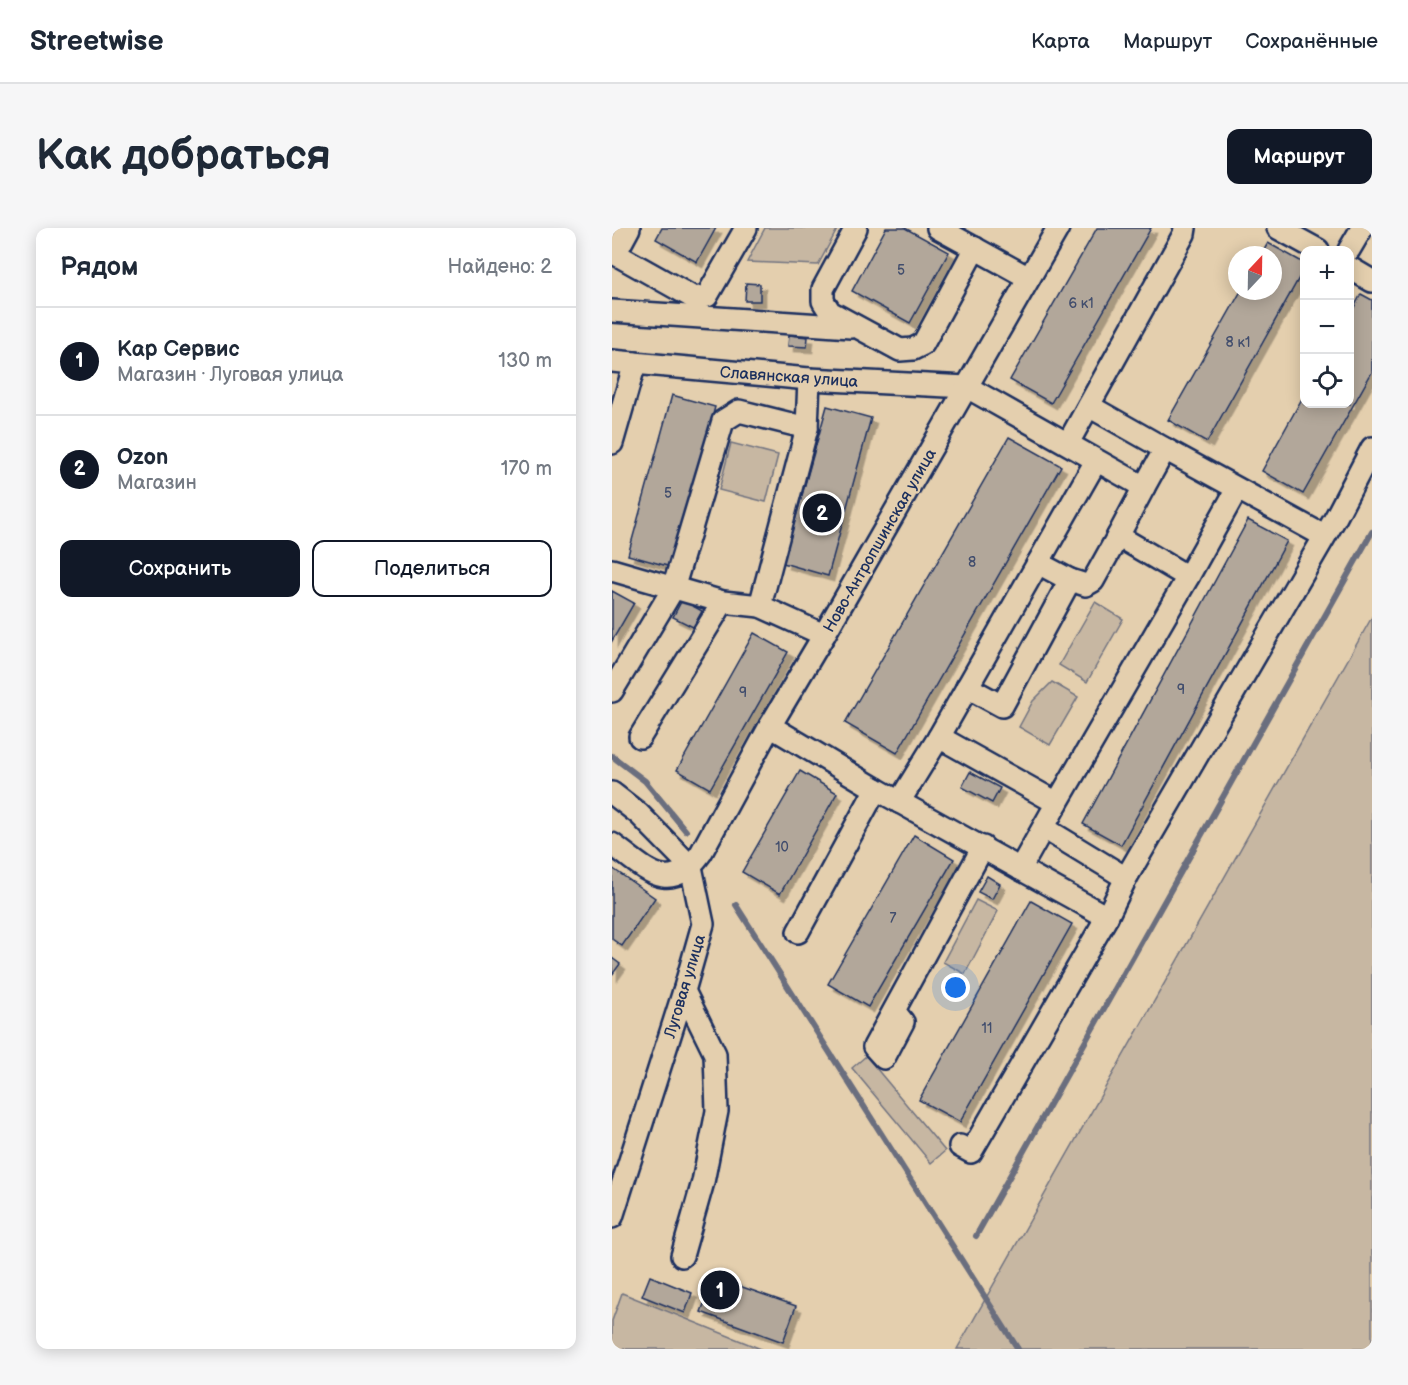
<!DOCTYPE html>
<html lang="ru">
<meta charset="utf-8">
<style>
:root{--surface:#fff;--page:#f6f6f7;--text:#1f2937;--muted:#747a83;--line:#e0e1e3;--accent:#111827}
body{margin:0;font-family:"Balsamiq Sans",sans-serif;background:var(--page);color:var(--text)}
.controls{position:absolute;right:18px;top:18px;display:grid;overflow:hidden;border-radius:12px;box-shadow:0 3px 15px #0003}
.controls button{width:54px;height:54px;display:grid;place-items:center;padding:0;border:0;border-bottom:2px solid var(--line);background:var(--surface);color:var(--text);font:30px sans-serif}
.compass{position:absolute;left:616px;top:18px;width:54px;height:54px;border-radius:50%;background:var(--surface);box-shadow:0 3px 15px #0003;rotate:22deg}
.you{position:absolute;left:344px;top:760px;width:21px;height:21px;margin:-15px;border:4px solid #fff;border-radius:50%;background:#1a73e8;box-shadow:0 0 0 9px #1a73e833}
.badge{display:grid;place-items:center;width:39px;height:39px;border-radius:50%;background:var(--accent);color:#fff;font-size:20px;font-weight:700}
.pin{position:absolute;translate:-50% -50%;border:3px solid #fff;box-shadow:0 2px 6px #0006}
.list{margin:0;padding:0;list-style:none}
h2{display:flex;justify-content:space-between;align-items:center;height:78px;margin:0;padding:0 24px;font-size:26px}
h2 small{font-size:20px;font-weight:400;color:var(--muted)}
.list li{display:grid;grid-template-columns:39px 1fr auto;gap:18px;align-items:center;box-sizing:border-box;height:108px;padding:0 24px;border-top:2px solid var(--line)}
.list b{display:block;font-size:22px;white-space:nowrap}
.list p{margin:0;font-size:20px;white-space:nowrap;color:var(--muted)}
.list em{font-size:20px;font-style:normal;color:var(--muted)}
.actions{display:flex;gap:12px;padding:18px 24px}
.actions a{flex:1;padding:14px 0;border:2px solid var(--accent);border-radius:12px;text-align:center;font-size:21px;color:var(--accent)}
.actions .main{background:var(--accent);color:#fff}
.icon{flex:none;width:33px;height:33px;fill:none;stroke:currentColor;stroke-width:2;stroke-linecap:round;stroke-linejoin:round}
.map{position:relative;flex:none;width:760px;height:1121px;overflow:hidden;border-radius:12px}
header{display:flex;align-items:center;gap:36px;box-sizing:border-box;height:84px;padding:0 30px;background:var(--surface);border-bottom:2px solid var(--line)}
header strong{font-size:28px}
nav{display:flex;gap:33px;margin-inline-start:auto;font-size:21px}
.intro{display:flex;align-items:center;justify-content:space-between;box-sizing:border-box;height:144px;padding:0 36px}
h1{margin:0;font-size:42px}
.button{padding:15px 27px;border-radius:12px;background:var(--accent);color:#fff;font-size:21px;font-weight:700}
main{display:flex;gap:36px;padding:0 36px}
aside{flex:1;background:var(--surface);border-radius:12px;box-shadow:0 3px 15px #0003}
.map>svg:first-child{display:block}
</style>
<header>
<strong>Streetwise</strong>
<nav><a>Карта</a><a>Маршрут</a><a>Сохранённые</a></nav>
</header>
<div class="intro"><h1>Как добраться</h1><a class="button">Маршрут</a></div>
<main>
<aside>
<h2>Рядом<small>Найдено: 2</small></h2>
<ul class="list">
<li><span class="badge">1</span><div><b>Кар Сервис</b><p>Магазин · Луговая улица</p></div><em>130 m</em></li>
<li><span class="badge">2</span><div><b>Ozon</b><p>Магазин</p></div><em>170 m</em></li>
</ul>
<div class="actions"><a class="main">Сохранить</a><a>Поделиться</a></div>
</aside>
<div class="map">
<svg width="760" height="1121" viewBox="0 0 760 1121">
<defs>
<filter id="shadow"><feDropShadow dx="5.5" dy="5.5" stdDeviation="0" flood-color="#0004"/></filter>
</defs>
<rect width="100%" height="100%" fill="#e4cfae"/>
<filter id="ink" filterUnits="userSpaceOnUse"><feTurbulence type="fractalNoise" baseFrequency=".0167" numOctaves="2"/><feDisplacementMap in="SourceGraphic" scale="12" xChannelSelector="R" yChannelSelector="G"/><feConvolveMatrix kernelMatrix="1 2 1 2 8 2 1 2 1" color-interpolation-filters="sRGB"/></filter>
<g filter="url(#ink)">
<g fill="#c7b7a2" stroke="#717380" stroke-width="1.5">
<path d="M 153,0 L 226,0 L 206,37 L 135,34 Z"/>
<path d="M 119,215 L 166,227 L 154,274 L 107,262 Z"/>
<path d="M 483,374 L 511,391 L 475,454 L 447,437 Z"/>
<path d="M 760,389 L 760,1121 L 345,1121 Z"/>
<path d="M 440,454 L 466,469 L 438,517 L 407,499 L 421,473 Z"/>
<path d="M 364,672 L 386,683 L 353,746 L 331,734 Z"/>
<path d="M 254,828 L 333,923 L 319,935 L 240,840 Z"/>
<path d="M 10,1065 L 149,1121 L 0,1121 L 0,1093 Z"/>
</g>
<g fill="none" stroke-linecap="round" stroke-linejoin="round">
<g stroke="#6b6e7e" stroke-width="6">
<path d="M 0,528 L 33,553 L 74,603"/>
<path d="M 124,677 L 406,1121"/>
<path d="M 364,1008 L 760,304"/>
</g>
</g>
<g fill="#b2a79a" stroke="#1b2f5e" stroke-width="1.5" filter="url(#shadow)">
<path d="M 50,0 L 104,0 L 85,34 L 44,11 Z"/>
<path d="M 274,0 L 293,0 L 337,24 L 298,95 L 240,63 Z"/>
<path d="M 485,0 L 539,0 L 439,175 L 398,152 Z"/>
<path d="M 656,15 L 692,35 L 692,41 L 595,214 L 556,192 L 629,63 L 661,63 L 661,27 L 649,27 Z"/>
<path d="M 134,55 L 148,56 L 148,73 L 133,73 Z"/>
<path d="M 749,66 L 760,72 L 760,144 L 691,266 L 650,243 L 692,167 L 692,176 L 738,176 L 738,87 Z"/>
<path d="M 177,107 L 196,109 L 195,119 L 176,118 Z"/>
<path d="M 60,167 L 103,179 L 59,339 L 16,327 Z"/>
<path d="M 215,178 L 259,190 L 216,348 L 171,335 Z"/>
<path d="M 397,209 L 449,238 L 285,525 L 233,495 Z"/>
<path d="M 636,292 L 675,313 L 509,617 L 471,596 Z"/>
<path d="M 0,363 L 22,375 L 0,413 Z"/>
<path d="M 70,372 L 90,383 L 81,399 L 61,389 Z"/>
<path d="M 142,405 L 176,424 L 98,561 L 65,542 Z"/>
<path d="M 188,543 L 225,565 L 168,666 L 130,644 Z"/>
<path d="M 358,544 L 388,560 L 380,575 L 350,559 Z"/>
<path d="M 302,607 L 342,631 L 256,779 L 216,756 Z"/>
<path d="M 0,640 L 43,670 L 10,718 L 0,711 Z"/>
<path d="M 375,648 L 388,656 L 380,671 L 366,664 Z"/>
<path d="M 419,673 L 460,696 L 348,894 L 307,872 Z"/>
<path d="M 0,730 L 8,736 L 0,747 Z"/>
<path d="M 38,1048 L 80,1065 L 73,1085 L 30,1068 Z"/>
<path d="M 102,1049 L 184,1078 L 171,1114 L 89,1084 Z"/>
</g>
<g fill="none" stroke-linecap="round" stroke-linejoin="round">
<defs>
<g id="minor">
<path d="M 244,0 L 211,61 L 211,73 L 218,84 L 288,122 L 301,121 L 311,116 L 363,20"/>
<path d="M 326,0 L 417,50"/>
<path d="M 666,0 L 706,22"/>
<path d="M 737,22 L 750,0"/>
<path d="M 0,24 L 82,70 L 95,68 L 134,0"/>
<path d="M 3,26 L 17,0"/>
<path d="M 738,40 L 760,53"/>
<path d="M 0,83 L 239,99"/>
<path d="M 0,133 L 197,151 L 355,159 L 532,259 L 553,221 L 712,308"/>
<path d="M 477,178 L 553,221"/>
<path d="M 0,215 L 23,135"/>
<path d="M 456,215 L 572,6 L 573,0"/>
<path d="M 532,259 L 506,308 L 576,349"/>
<path d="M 426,335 L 458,352"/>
<path d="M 0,342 L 111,374 L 148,378 L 212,407"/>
<path d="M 148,378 L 195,200 L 197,151"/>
<path d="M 355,459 L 390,478 L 458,352 L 474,357 L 481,353 L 506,308"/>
<path d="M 0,463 L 61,361 L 111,193 L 127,183 L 195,200"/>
<path d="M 158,498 L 264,561 L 495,689"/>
<path d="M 28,509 L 111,374"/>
<path d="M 327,509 L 484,233"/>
<path d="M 0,565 L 27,586 L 79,639 L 91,696 L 72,763 L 0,989"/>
<path d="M 287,574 L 327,509 L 445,575 L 408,641"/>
<path d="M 445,575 L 576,349 L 625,261"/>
<path d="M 432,600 L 514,650"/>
<path d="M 0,616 C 33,640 57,670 89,625 L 158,498 L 212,407 L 446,0"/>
<path d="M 186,704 L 264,561"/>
<path d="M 283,784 L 291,794 L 272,830 L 262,819 L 371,619"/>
<path d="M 348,918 L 359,924 L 495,689 L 514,650 L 724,289 L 760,220"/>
<path d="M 70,1028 L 91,954 L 105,883 L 103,826 L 72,763"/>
</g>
</defs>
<use href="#minor" stroke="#1b2f5e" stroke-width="26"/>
<use href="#minor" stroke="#e4cfae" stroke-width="21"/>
</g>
</g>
<g text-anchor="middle" stroke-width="4.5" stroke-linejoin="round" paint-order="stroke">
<g font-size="14" fill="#414d6d">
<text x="289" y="47">5</text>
<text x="469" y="80">6 к1</text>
<text x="626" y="119">8 к1</text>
<text x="56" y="270">5</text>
<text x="360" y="339">8</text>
<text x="569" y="466">9</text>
<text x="131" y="469">9</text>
<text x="170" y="624">10</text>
<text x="281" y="695">7</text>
<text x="375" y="805">11</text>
</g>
<g font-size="16" fill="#1b2f5e" stroke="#e4cfae">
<text transform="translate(177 148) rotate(4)" y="6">Славянская улица</text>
<text transform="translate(267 312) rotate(-60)" y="6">Ново-Антропшинская улица</text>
<text transform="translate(72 758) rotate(-73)" y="6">Луговая улица</text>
</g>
</g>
</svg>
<div class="controls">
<button>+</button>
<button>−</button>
<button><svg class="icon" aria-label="locate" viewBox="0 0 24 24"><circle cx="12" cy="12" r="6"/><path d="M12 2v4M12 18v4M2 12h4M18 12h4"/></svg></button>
</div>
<svg class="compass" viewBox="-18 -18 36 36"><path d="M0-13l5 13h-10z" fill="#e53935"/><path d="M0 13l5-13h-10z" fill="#747a83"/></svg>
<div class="you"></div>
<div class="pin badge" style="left:108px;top:1062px">1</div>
<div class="pin badge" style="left:210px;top:285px">2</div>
</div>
</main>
